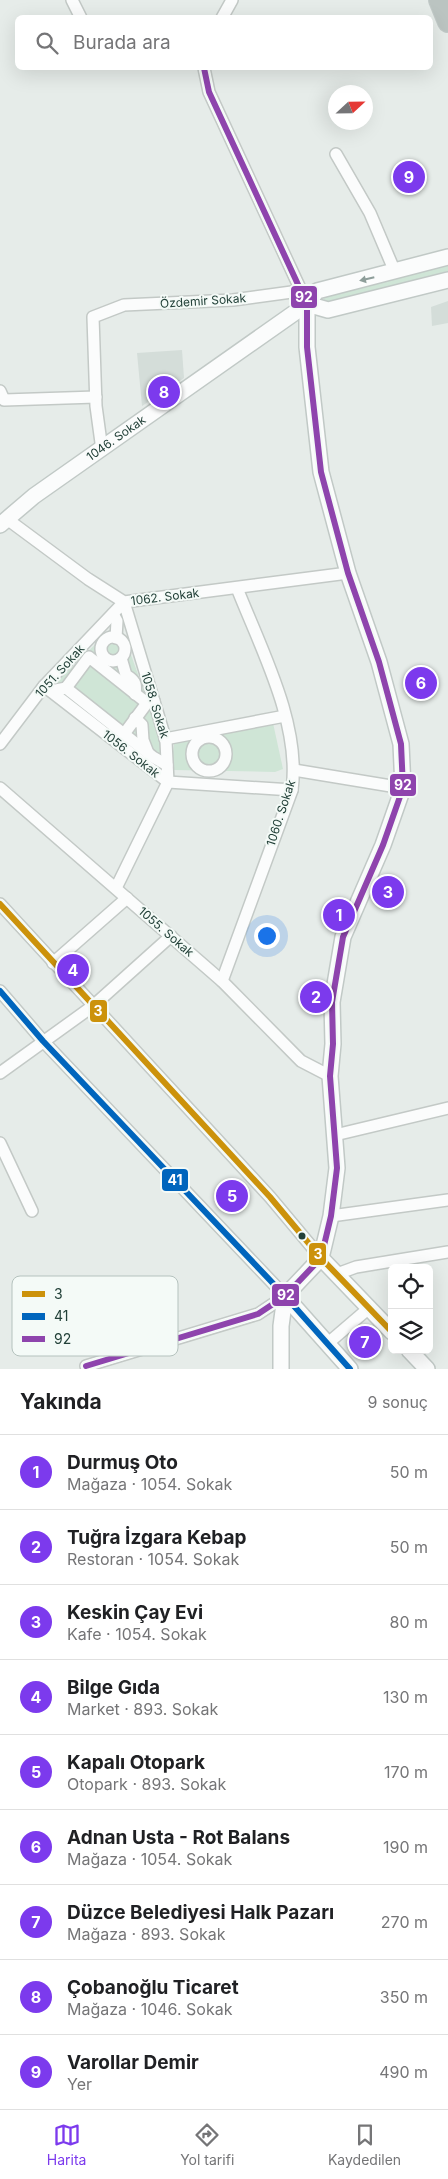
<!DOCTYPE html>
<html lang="tr">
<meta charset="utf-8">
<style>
:root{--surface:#fff;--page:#f2f2f2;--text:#202124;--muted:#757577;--line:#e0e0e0;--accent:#7c3aed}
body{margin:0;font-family:Inter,sans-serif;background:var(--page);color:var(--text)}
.controls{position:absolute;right:15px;bottom:15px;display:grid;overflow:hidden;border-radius:8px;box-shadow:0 5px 20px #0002}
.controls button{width:45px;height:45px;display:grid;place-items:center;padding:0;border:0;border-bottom:1px solid var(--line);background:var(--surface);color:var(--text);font:25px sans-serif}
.compass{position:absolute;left:328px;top:85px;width:45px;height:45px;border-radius:50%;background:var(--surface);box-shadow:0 5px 20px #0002;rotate:68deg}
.you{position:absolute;left:266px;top:935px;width:18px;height:18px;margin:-12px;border:4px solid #fff;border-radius:50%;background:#1a73e8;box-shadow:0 0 0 8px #1a73e833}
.badge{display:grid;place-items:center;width:32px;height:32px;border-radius:50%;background:var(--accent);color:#fff;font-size:16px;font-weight:700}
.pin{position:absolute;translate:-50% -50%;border:2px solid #fff;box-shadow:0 1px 5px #0006}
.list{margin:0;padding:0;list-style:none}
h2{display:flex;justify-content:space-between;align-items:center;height:65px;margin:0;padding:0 20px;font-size:21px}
h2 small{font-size:16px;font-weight:400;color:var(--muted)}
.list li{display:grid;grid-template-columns:32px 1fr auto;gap:15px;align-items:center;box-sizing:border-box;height:75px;padding:0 20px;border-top:1px solid var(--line)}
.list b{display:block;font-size:19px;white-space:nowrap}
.list p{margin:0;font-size:16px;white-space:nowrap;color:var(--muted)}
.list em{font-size:16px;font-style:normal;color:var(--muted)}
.icon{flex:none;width:28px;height:28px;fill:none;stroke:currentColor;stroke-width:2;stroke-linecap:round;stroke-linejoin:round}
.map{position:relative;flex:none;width:448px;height:1369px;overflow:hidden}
.search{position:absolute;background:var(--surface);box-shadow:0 5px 20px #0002;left:15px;right:15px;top:15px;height:55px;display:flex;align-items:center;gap:12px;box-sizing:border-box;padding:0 18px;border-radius:8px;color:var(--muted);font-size:19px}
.sheet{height:740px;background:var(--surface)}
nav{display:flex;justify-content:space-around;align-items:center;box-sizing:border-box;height:70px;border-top:1px solid var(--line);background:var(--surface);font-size:14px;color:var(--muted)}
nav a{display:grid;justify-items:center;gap:2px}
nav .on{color:var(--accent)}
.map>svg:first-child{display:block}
</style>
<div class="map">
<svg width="448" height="1369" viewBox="0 0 448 1369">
<rect width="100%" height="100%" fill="#e6ece9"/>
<g fill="#d4ddd9">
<path d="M 448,301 L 448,323 L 432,326 L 431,307 Z"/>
<path d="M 182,350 L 184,378 L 142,406 L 137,353 Z"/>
</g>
<g fill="#cfe5d6">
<path d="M 448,265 L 448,271 L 325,303 L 323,297 Z"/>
<path d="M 119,621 L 156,725 L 162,752 L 152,766 L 53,686 Z"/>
<path d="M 273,723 L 283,769 L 275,772 L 174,770 L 171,764 L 175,739 Z"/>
</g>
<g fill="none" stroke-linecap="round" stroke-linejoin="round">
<defs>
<g id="street">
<path d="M 72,0 L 81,18"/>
<path d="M 222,18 L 232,0"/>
<path d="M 204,68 L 209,92 L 304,297"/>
<path d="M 336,154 L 370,213 L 395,272"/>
<path d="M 0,391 L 4,400 L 96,397"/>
<path d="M 102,450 L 96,406 L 93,317 L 124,305 L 233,300 L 299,291 L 307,304"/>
<path d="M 7,519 L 88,579 L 124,602 L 348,573"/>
<path d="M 113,614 L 117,621 L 116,638"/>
<circle cx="113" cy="649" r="12"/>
<path d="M 121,658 L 126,675 C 134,680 137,683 135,694"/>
<path d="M 44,686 L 168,782 L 292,790"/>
<path d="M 66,688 L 89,657 L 147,703 L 154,701"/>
<path d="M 51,691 L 66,688 L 153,757 L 167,765"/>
<path d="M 135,718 L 142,725 L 143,740 L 148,753"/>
<path d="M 124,734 L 147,703"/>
<circle cx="209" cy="754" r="17"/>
<path d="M 165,739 L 285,716"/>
<path d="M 0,744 L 44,686 L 124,602 L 166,741 L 168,782 L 116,888"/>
<path d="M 294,770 L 403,788"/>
<path d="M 0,788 L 222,981 L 301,1061 L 330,1076"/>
<path d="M 0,904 L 270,1197 L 321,1258"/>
<path d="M 53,963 L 127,898"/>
<path d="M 222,981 L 292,790 C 301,724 261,649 237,588"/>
<path d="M 0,991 L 43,1041 L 285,1296 L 258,1314 L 86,1366"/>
<path d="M 0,1073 L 93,1006 L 171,936"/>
<path d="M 335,1135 L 448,1108"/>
<path d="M 0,1143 L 32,1211"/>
<path d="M 331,1216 L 448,1200"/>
<path d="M 337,1274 L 356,1267 L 448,1252"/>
<path d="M 327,1344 L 369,1308"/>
</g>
<g id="secondary">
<path d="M 307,304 L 328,310 L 448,280"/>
<path id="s1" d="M 0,525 L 34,496 L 307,304 L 317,291 L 448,257"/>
<path d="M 321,1258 L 392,1332"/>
<path d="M 285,1296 L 321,1258 L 331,1216 L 337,1168 L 330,1076 L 333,1044 L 332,1002 L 343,937 L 383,845 L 403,788 L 401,744 L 379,662 L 348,573 L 321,472 L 307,347 L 307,304"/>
<path d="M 285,1296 L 350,1369"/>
<path d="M 409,1350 L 427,1369"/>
<path d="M 281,1369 L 281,1326 L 285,1296"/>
</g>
<path id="highway" d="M 439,0 L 448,22"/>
</defs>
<use href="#street" stroke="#c3c9c6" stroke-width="14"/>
<use href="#secondary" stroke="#c1c9c6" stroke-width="18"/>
<use href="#highway" stroke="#c2cac8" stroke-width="22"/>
<use href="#street" stroke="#fbfcfc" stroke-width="11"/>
<use href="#secondary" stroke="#fbfcfc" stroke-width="15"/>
<use href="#highway" stroke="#bbc4c1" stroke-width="20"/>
<defs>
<path id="bus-1" d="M 0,904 L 270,1197 L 321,1258 L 392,1332"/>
<path id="bus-2" d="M 0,991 L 43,1041 L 285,1296 L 350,1369"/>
<path id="bus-3" d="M 86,1366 L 258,1314 L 285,1296 L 321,1258 L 331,1216 L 337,1168 L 330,1076 L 333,1044 L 332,1002 L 343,937 L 383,845 L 403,788 L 401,744 L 379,662 L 348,573 L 321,472 L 307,347 L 307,304 L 209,92 L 204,68"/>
</defs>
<use href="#bus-1" stroke="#f4faf7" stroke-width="10"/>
<use href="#bus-2" stroke="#f4faf7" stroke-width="10"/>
<use href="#bus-3" stroke="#f4faf7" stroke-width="10"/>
<use href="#bus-1" stroke="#cc920b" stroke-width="6"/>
<use href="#bus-2" stroke="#0065bd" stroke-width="6"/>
<use href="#bus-3" stroke="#8e44ad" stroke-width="6"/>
</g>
<defs><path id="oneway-solid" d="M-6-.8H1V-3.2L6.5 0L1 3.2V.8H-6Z" transform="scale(1.25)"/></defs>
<use fill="#8e9e9a" href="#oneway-solid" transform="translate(367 279) rotate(167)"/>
<circle fill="#224038" stroke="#f4faf7" stroke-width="2" cx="302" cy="1236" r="4.5"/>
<g text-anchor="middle" stroke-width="4" stroke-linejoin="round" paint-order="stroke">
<g font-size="12" fill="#224038" stroke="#f4faf7">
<text transform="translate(203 301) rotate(-4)" y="4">Özdemir Sokak</text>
<text dy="4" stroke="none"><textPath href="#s1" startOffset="145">1046. Sokak</textPath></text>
<text transform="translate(165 597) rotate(-7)" y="4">1062. Sokak</text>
<text transform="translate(60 671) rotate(-48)" y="4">1051. Sokak</text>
<text transform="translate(155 705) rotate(73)" y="4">1058. Sokak</text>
<text transform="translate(131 754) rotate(38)" y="4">1056. Sokak</text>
<text transform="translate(281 813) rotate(-72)" y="4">1060. Sokak</text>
<text transform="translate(166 932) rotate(41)" y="4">1055. Sokak</text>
</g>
</g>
<rect x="12" y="1276" width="166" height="80" rx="8" fill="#f4faf7" stroke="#b5c2be" stroke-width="1"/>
<rect x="22" y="1291" width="23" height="6" fill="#cc920b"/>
<rect x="22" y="1313" width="23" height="7" fill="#0065bd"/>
<rect x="22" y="1336" width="23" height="6" fill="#8e44ad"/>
<g font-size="14" fill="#224038">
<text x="54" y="1299">3</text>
<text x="54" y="1321">41</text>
<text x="54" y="1344">92</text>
</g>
<g stroke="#f4faf7" stroke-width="2">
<rect x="290" y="285" width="28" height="24" rx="5" fill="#8e44ad"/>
<rect x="389" y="773" width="28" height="24" rx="5" fill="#8e44ad"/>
<rect x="89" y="999" width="19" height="24" rx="5" fill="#cc920b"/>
<rect x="161" y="1168" width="28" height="24" rx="5" fill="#0065bd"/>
<rect x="308" y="1242" width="19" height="24" rx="5" fill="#cc920b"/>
<rect x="271" y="1283" width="29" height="24" rx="5" fill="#8e44ad"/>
</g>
<g font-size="14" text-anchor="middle" font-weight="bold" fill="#fff">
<text x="304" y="302">92</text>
<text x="403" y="790">92</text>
<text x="98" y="1016">3</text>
<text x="175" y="1185">41</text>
<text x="318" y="1259">3</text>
<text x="286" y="1300">92</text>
</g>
</svg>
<div class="controls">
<button><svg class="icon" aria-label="locate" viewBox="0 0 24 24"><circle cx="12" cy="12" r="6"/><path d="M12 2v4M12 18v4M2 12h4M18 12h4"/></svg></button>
<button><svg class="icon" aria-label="layers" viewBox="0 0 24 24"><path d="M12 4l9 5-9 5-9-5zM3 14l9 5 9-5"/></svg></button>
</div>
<svg class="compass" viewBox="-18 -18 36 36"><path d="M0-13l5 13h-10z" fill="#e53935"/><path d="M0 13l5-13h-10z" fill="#757577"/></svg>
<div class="you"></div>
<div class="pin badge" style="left:339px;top:915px">1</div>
<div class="pin badge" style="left:316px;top:997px">2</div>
<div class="pin badge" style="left:388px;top:892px">3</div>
<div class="pin badge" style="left:73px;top:970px">4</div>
<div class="pin badge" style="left:232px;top:1196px">5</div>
<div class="pin badge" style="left:421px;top:683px">6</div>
<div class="pin badge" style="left:365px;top:1342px">7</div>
<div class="pin badge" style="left:164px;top:392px">8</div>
<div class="pin badge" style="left:409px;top:177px">9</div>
<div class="search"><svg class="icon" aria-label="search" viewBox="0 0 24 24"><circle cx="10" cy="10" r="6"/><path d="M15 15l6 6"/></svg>Burada ara</div>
</div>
<section class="sheet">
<h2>Yakında<small>9 sonuç</small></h2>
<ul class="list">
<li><span class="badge">1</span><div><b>Durmuş Oto</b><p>Mağaza · 1054. Sokak</p></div><em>50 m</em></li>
<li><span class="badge">2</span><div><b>Tuğra İzgara Kebap</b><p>Restoran · 1054. Sokak</p></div><em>50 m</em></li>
<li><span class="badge">3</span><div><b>Keskin Çay Evi</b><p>Kafe · 1054. Sokak</p></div><em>80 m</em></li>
<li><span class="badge">4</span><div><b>Bilge Gıda</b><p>Market · 893. Sokak</p></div><em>130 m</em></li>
<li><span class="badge">5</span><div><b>Kapalı Otopark</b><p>Otopark · 893. Sokak</p></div><em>170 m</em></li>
<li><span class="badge">6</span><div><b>Adnan Usta - Rot Balans</b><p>Mağaza · 1054. Sokak</p></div><em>190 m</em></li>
<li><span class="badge">7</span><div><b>Düzce Belediyesi Halk Pazarı</b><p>Mağaza · 893. Sokak</p></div><em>270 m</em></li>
<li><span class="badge">8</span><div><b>Çobanoğlu Ticaret</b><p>Mağaza · 1046. Sokak</p></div><em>350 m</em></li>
<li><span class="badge">9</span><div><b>Varollar Demir</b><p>Yer</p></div><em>490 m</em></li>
</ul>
</section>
<nav>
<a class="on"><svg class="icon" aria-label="map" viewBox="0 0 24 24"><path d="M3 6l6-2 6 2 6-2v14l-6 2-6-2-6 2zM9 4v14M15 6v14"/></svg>Harita</a>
<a><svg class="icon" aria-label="directions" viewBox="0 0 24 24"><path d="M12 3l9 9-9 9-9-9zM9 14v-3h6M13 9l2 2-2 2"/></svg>Yol tarifi</a>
<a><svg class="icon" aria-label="saved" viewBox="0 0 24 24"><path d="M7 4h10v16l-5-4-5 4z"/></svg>Kaydedilen</a>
</nav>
